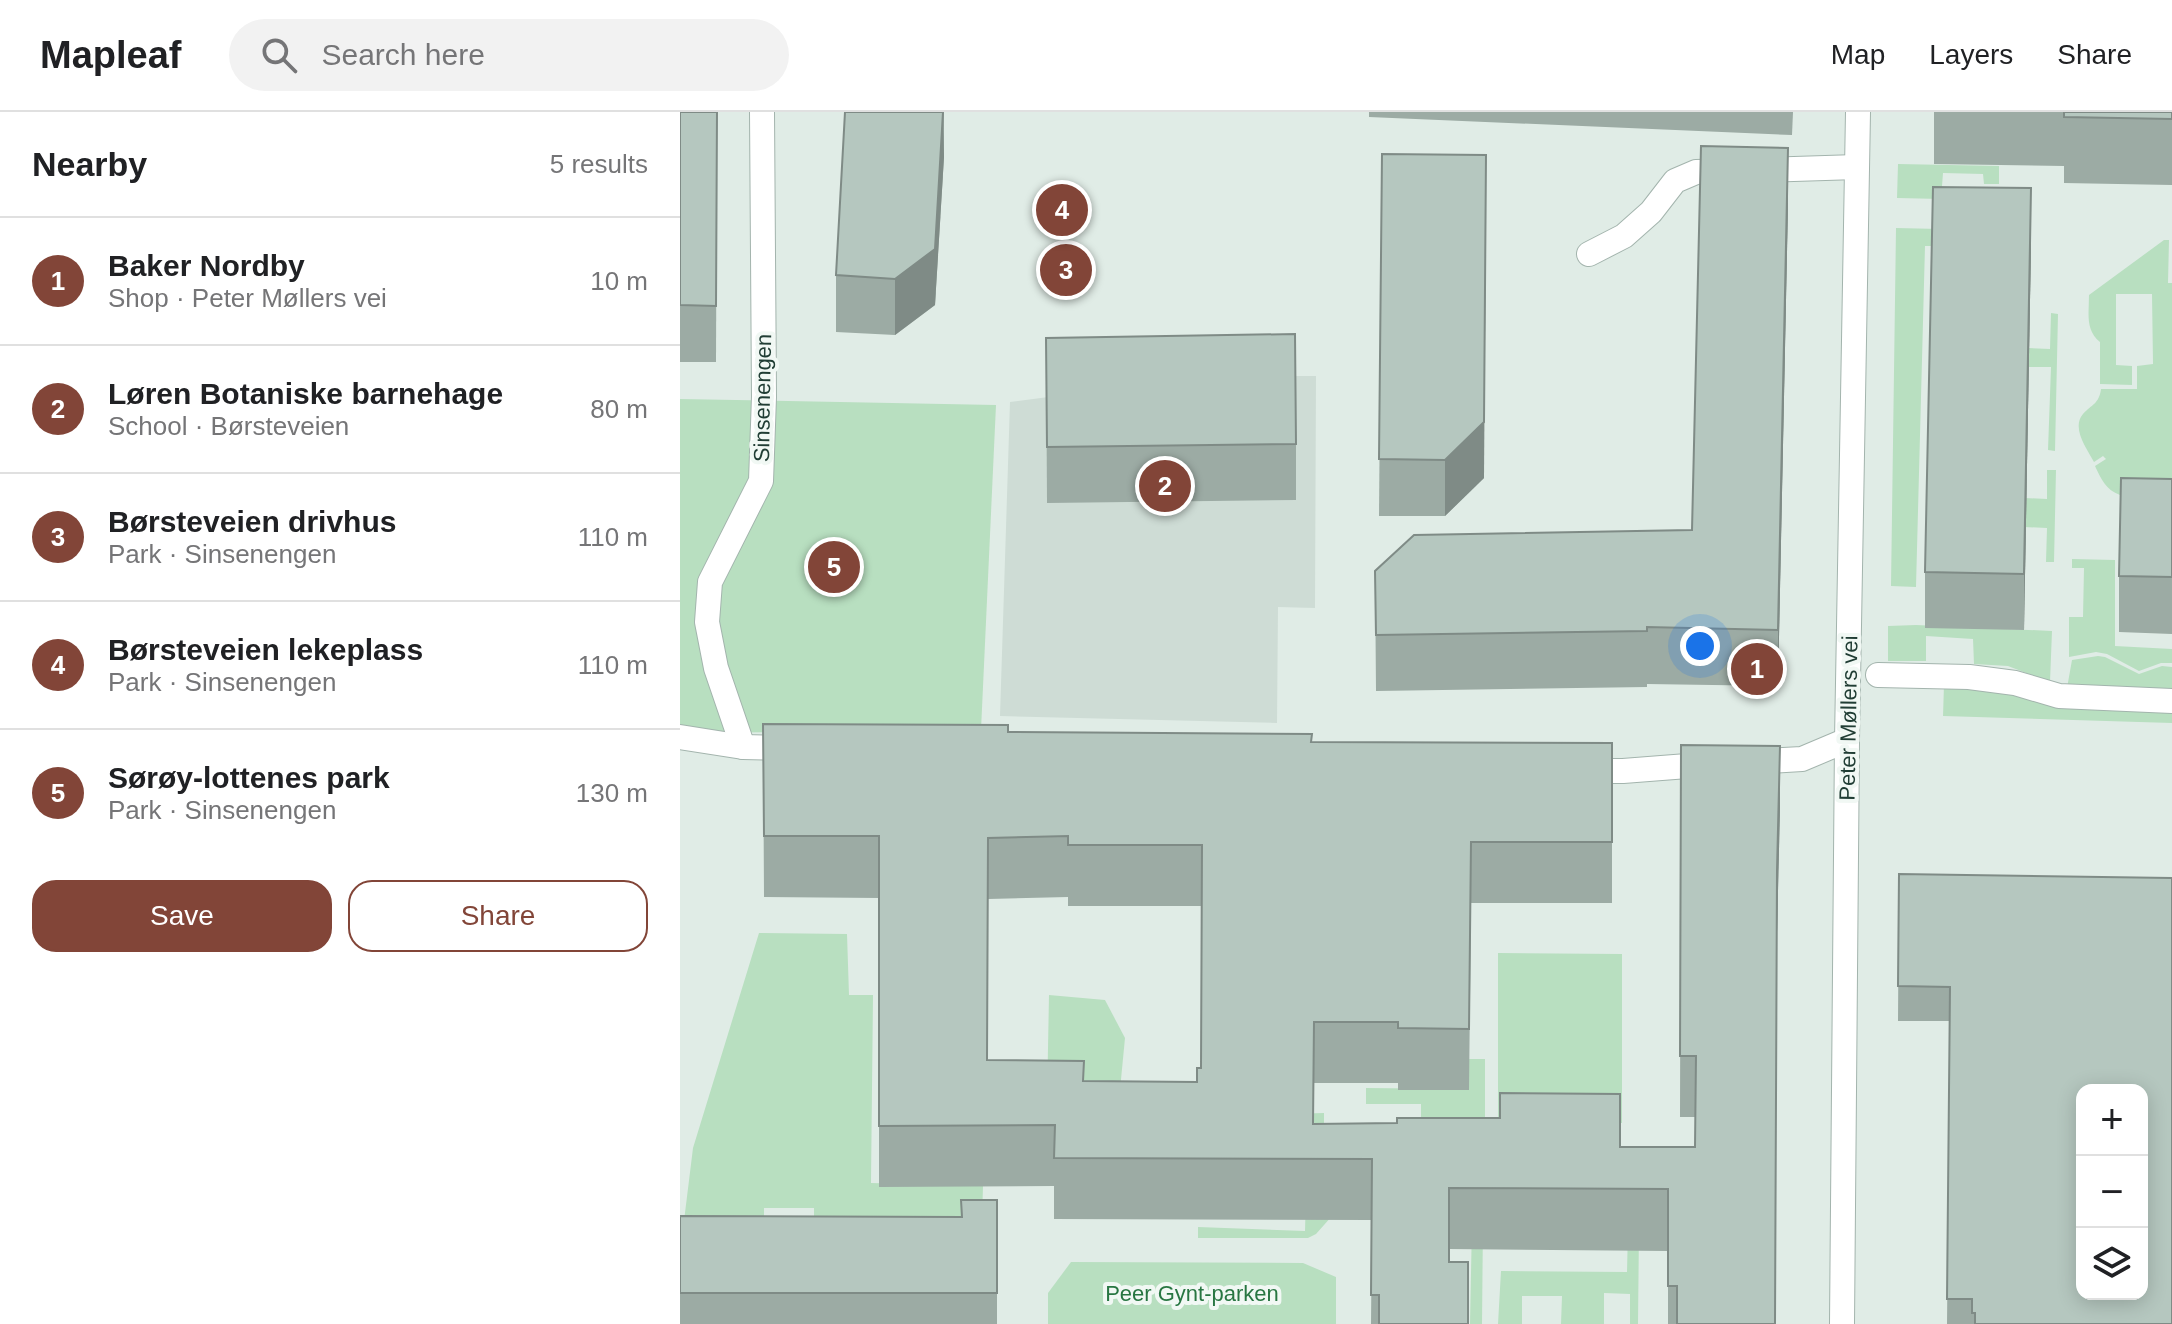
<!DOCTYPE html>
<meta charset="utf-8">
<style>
:root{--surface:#fff;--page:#f2f2f2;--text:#202124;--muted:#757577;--line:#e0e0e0;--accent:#824538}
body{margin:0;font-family:Arial,sans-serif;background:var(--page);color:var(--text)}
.controls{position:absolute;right:24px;bottom:24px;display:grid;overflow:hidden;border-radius:16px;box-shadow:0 4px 20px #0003}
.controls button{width:72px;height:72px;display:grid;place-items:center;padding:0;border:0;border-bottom:2px solid var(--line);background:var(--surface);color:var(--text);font:40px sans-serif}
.you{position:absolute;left:1020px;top:534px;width:28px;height:28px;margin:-20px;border:6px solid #fff;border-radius:50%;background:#1a73e8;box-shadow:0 0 0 12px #1a73e833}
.badge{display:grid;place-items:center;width:52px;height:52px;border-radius:50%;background:var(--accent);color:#fff;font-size:26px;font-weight:700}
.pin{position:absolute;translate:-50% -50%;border:4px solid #fff;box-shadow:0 2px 8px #0006}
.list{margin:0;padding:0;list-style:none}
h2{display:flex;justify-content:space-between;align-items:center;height:104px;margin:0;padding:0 32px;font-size:34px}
h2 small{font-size:26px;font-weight:400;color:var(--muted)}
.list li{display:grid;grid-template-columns:52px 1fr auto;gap:24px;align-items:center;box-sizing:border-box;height:128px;padding:0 32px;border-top:2px solid var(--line)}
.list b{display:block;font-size:30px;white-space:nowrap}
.list p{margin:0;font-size:26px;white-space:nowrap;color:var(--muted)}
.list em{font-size:26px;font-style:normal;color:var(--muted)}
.actions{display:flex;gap:16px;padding:24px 32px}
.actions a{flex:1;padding:18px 0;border:2px solid var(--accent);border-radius:24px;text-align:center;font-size:28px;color:var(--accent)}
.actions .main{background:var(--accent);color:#fff}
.icon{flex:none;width:44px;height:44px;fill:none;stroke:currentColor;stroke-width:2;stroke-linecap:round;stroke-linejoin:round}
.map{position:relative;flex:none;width:1492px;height:1212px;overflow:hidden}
header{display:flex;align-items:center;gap:48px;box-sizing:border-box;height:112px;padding:0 40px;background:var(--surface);border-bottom:2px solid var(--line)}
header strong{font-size:38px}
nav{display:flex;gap:44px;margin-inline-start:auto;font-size:28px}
.search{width:560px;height:72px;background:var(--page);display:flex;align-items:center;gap:20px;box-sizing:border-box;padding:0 28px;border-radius:44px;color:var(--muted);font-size:30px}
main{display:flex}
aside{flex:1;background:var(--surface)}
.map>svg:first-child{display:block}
</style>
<header>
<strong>Mapleaf</strong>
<div class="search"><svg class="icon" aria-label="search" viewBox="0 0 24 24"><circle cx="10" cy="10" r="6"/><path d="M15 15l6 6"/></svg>Search here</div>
<nav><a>Map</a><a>Layers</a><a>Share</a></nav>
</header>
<main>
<aside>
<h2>Nearby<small>5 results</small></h2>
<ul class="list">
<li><span class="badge">1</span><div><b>Baker Nordby</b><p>Shop · Peter Møllers vei</p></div><em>10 m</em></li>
<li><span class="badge">2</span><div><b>Løren Botaniske barnehage</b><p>School · Børsteveien</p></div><em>80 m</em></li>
<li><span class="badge">3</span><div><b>Børsteveien drivhus</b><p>Park · Sinsenengen</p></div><em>110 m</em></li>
<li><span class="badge">4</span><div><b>Børsteveien lekeplass</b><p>Park · Sinsenengen</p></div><em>110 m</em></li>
<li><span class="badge">5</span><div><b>Sørøy-lottenes park</b><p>Park · Sinsenengen</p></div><em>130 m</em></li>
</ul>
<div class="actions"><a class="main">Save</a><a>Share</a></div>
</aside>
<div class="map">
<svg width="1492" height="1212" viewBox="0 0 1492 1212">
<rect width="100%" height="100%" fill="#e0ece6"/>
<path fill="#cedcd5" d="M 413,264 L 636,264 L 635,496 L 598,495 L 597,611 L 320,604 L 330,290 L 399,281 Z"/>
<g fill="#b8dfc0">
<path d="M 1218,52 L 1319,54 L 1319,72 L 1304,72 L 1303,62 L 1263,61 L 1261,87 L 1217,86 Z"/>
<path d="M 1216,116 L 1260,117 L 1261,134 L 1245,134 L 1236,475 L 1211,474 Z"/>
<path d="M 1484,128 L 1489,128 L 1488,171 L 1492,171 L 1492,377 L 1449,379 L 1440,383 C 1426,378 1421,367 1415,354 L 1426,347 L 1423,344 L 1414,350 C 1407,337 1391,316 1403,302 C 1412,292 1419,292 1421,277 L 1457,277 L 1457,254 L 1473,252 L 1472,182 L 1436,182 L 1436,253 L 1452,254 L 1452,273 L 1420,272 L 1420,230 C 1405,218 1409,201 1409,183 Z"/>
<path d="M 1371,201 L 1378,202 L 1375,339 L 1368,338 L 1371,255 L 1346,255 L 1347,236 L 1370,237 Z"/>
<path d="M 0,287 L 316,293 L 301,618 L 0,621 Z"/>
<path d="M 1367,358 L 1376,358 L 1374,450 L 1366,450 L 1367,416 L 1344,415 L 1345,386 L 1367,387 Z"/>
<path d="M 1392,447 L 1435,448 L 1435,534 L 1492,537 L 1492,551 L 1481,551 L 1459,559 L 1427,542 L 1416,540 L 1389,545 L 1389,505 L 1403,505 L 1404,456 L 1392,456 Z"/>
<path d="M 1236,513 L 1372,519 L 1370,570 L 1328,554 L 1294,552 L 1293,527 L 1246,524 L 1246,549 L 1208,549 L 1208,514 Z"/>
<path d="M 1418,544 L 1425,545 L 1459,562 L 1482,554 L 1492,555 L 1492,580 L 1387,576 L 1392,548 Z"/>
<path d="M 1264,573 L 1492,601 L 1492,611 L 1263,604 Z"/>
<path d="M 79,821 L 167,822 L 169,883 L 193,883 L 191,1071 L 303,1074 L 302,1106 L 134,1120 L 134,1096 L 84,1096 L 84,1119 L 3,1117 L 13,1036 Z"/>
<path d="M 818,841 L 942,842 L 942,1011 L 818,1011 Z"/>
<path d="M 369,883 L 425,888 L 445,926 L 439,988 L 367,989 Z"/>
<path d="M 787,947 L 805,947 L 805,1011 L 741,1010 L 741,992 L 686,992 L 686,976 L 786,977 Z"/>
<path d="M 644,1001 L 644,1042 L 652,1104 L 636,1122 L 628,1126 L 518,1126 L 518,1115 L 625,1119 L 626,1083 L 608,1002 Z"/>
<path d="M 792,1110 L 803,1110 L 802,1212 L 790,1212 Z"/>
<path d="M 948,1117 L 959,1117 L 958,1212 L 950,1212 L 950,1182 L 924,1181 L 924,1212 L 881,1212 L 882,1184 L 842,1184 L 842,1212 L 818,1212 L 821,1159 L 947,1160 Z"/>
<path d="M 391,1150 L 623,1151 L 656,1165 L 656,1212 L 368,1212 L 368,1181 Z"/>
</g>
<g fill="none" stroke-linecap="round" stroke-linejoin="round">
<defs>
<g id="minor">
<path d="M 909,142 L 944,124 L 971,100 L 995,69 L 1016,60 L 1177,55"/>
<path d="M 1198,563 L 1289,565 L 1335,571 L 1379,584 L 1492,589"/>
<path d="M 0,625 L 63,635 L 114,636"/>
<path d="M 63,635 L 36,556 L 27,510 L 30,470 L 81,369 L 84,285 L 82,0"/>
<path d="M 1070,650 L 1122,647 L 1167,628"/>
<path d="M 902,659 L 943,659 L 1033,652"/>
<path d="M 1162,1212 L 1167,628 L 1178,0"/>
</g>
</defs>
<use href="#minor" stroke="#a3b4ad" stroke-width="26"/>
<use href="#minor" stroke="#fff" stroke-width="24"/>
</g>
<g fill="#9caba4" fill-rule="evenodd">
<path d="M 0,0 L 37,0 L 36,250 L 0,250 Z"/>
<path d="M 264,0 L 264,45 L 255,193 L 215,223 L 156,220 L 156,163 Z"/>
<path d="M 689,0 L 1113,0 L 1112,23 L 689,5 Z"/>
<path d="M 1254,0 L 1492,0 L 1492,73 L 1384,71 L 1384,54 L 1254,52 Z"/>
<path d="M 702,42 L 804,366 L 765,404 L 699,404 Z"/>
<path d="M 1108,92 L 1098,574 L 967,572 L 967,575 L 696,579 L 695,459 L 1012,418 Z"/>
<path d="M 1351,133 L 1344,518 L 1245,516 L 1245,460 Z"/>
<path d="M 366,226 L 616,332 L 616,388 L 367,391 Z"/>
<path d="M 1492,367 L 1492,522 L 1439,520 L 1439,464 Z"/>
<path d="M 83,612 L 631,630 L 932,631 L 932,791 L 791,791 L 789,978 L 718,978 L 718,971 L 634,971 L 634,1012 L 940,1035 L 1015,1035 L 1016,1005 L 1000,1005 L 1001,633 L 1100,695 L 1097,820 L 1095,1212 L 988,1212 L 988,1139 L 769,1137 L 769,1150 L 788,1212 L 691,1212 L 692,1108 L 374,1107 L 374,1074 L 199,1075 L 199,786 L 84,785 ZM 388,785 L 388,794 L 521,794 L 521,956 L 517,970 L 404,969 L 307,948 L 308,787 Z"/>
<path d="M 1219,762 L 1492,1212 L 1267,1212 L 1270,909 L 1218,909 Z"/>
<path d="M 317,1088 L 317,1212 L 0,1212 L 0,1104 L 281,1105 Z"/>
</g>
<g fill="#7f8b86">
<path d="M 263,0 L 264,45 L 255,193 L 215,223 L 215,167 Z"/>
<path d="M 1108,36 L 1108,92 L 1098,574 L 1098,518 Z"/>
<path d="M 1351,76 L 1351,133 L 1344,518 L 1344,462 Z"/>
<path d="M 806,99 L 804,366 L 765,404 L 765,348 Z"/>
<path d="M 1100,634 L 1100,695 L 1097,820 L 1097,759 Z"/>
</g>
<g fill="#b5c7bf" stroke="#7f8b86" stroke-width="2" fill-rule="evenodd">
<path d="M 0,0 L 37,0 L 36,194 L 0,193 Z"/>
<path d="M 165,0 L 263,0 L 255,137 L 215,167 L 156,163 Z"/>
<path d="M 1384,0 L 1492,0 L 1492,7 L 1384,5 Z"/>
<path d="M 1021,34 L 1108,36 L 1098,518 L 967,515 L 967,519 L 696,523 L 695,459 L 734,423 L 1012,418 Z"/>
<path d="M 702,42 L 806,43 L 804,310 L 765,348 L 699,347 Z"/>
<path d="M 1253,75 L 1351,76 L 1344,462 L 1245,460 Z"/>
<path d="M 615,222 L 616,332 L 367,335 L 366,226 Z"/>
<path d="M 1441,366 L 1492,367 L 1492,465 L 1439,464 Z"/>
<path d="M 83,612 L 328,613 L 328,620 L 632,622 L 631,630 L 932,631 L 932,730 L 791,730 L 789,917 L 718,916 L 718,910 L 634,910 L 633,1012 L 717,1011 L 717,1006 L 820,1006 L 820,981 L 940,982 L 940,1035 L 1015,1035 L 1016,944 L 1000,944 L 1001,633 L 1100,634 L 1097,759 L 1095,1212 L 997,1212 L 997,1174 L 988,1174 L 988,1077 L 769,1076 L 769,1150 L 788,1150 L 788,1212 L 699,1212 L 699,1183 L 691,1183 L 692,1047 L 374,1046 L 375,1013 L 199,1014 L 199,724 L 84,724 ZM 388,724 L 388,733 L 522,733 L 521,956 L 517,956 L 517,970 L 403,969 L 404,949 L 307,948 L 308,726 Z"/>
<path d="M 1219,762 L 1492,766 L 1492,1212 L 1295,1212 L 1295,1201 L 1292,1201 L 1292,1187 L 1267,1187 L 1270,875 L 1218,874 ZM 1402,978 L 1462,978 L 1462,1182 L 1402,1182 Z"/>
<path d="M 281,1088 L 317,1088 L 317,1181 L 0,1181 L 0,1104 L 282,1105 Z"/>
</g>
<g text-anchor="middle" stroke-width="8" stroke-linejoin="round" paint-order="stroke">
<g font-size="22" fill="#203d34" stroke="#f1f8f4">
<text transform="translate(82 286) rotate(-89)" y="8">Sinsenengen</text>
<text transform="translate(1168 606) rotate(-89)" y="8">Peter Møllers vei</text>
</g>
<g font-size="22" fill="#287642" stroke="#f1f8f4">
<text x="512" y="1189">Peer Gynt-parken</text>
</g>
</g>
</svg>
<div class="controls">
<button>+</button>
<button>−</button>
<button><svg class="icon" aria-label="layers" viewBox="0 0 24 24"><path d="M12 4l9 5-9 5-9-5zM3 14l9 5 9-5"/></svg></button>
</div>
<div class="you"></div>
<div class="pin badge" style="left:1077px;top:557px">1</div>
<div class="pin badge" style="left:485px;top:374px">2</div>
<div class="pin badge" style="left:386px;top:158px">3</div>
<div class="pin badge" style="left:382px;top:98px">4</div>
<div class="pin badge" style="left:154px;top:455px">5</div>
</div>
</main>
